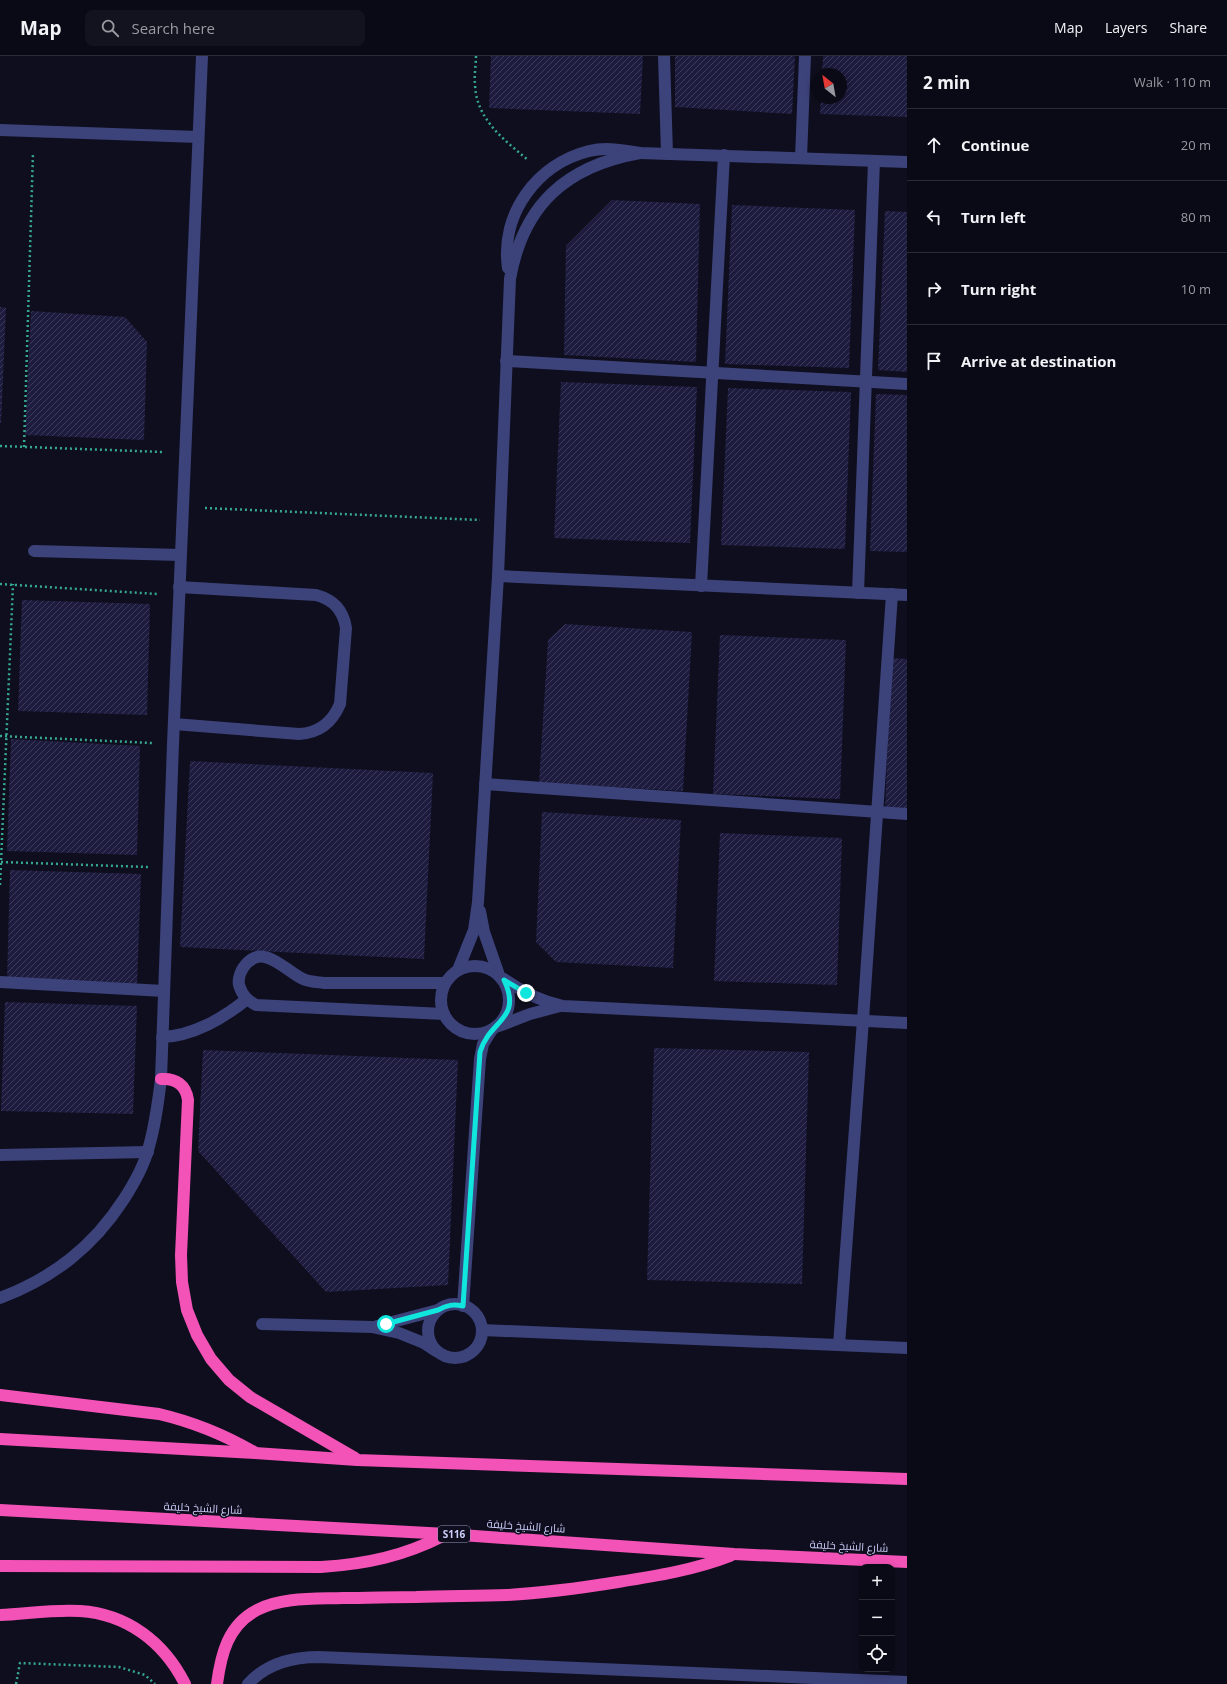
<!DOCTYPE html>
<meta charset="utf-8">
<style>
:root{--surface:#0a0a16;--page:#13131f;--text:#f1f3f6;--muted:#999aa1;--line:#2a2b35}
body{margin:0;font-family:"Open Sans",Cairo,sans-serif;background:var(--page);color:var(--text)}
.controls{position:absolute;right:12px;bottom:12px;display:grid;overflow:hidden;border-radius:8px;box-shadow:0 2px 10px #0003}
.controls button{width:36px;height:36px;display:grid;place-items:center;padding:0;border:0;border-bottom:1px solid var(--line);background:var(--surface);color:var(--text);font:20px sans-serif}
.compass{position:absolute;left:811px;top:12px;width:36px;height:36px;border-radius:50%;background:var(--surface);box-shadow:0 2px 10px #0003;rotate:329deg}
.stop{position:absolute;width:12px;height:12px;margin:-9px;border:3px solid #10e6dd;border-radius:50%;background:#fff}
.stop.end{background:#10e6dd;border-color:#fff;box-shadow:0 1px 4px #0008}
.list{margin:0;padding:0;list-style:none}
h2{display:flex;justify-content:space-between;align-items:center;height:52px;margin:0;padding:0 16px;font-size:17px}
h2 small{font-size:13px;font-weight:400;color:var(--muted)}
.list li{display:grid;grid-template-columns:26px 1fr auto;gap:12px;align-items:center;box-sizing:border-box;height:72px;padding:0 16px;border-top:1px solid var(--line)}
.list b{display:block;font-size:15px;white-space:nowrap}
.list em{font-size:13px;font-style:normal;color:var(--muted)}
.icon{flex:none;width:22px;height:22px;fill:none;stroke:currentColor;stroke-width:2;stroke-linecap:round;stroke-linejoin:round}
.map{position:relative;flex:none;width:907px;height:1628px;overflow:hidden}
header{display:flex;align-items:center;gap:24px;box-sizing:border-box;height:56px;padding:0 20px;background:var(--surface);border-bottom:1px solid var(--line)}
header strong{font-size:19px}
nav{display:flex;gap:22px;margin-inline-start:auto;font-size:14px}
.search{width:280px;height:36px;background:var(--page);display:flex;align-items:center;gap:10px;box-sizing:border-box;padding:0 14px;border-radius:8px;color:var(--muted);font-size:15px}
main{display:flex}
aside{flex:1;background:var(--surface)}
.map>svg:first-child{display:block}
</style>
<header>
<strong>Map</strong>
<div class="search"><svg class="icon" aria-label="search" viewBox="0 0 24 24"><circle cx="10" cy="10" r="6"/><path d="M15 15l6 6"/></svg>Search here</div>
<nav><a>Map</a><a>Layers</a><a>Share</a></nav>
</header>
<main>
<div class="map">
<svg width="907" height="1628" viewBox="0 0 907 1628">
<defs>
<pattern id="building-hatch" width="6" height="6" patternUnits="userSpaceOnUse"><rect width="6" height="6" fill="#1d1b3e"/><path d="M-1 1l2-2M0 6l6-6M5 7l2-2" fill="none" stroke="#3d3b5b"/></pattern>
</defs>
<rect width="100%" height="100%" fill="#0e0e1e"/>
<g fill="url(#building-hatch)">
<path d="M 491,0 L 643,0 L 640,58 L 489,52 Z"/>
<path d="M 675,0 L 795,0 L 792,58 L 675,51 Z"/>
<path d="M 823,0 L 907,0 L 907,61 L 820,58 L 821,42 L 841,42 L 841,18 L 822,18 Z"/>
<path d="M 612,144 L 700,148 L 696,306 L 564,299 L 566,190 Z"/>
<path d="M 732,149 L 855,154 L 849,312 L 725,308 Z"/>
<path d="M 885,155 L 907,156 L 907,316 L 878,314 Z"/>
<path d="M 0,251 L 6,252 L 1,367 L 0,367 Z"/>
<path d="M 31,255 L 125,261 L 147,286 L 144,384 L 25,379 Z"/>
<path d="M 561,326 L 697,331 L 690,487 L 554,482 Z"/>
<path d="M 728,332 L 851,336 L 845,493 L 721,489 Z"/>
<path d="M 876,338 L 907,339 L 907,496 L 870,495 Z"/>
<path d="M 22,544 L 150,548 L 147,659 L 18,655 Z"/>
<path d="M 565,568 L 692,576 L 683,735 L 539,727 L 548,584 Z"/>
<path d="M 720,579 L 846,584 L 840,743 L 713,738 Z"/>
<path d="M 891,602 L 907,603 L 907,756 L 885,755 Z"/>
<path d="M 11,683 L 140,690 L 137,799 L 7,795 Z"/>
<path d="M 190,705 L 433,717 L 424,903 L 180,891 Z"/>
<path d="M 542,756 L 681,764 L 673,912 L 556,906 L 536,886 Z"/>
<path d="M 720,777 L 842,782 L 837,929 L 714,925 Z"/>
<path d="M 10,814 L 141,818 L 137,930 L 7,924 Z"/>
<path d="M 5,946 L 137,950 L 133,1058 L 1,1055 Z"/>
<path d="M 654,992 L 809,996 L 802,1228 L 647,1224 Z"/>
<path d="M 203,994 L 458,1004 L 448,1229 L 326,1236 L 198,1095 Z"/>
</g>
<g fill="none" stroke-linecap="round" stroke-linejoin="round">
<g stroke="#36a891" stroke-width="2.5" stroke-dasharray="2 3" stroke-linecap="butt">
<path d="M 476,0 C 476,9 474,19 475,28 C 476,63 503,83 528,104"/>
<path d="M 0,390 L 163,396"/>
<path d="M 24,391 L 33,97"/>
<path d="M 205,452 L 480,464"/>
<path d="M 0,528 L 157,538"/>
<path d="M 0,680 L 152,687"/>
<path d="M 1,806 L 148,811"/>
<path d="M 0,829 L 13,528"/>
<path d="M 16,1628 L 20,1607 L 119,1611 L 145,1619 L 155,1628"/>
</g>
<g stroke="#3c427a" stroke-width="12">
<path d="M 664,0 L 667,98"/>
<path d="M 0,74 L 198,81"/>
<path d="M 801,102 L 805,0"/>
<path d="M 508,212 C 500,158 537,108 589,95 C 606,91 623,94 640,97 L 907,106"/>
<path d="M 506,305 L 907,328"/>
<path d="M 34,495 L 180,499"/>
<path d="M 498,520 L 907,539"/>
<path d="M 701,530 L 724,99"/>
<path d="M 858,537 L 874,105"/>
<path d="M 174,668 L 299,678 C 319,677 332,667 340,648 L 346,572 C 343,554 334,544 316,539 L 179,531"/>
<path d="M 485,728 L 907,758"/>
<path d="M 480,855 L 484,876 L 499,919"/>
<circle cx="475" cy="944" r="34"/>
<path d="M 458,914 L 474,874 L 478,846 L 498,520 L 510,223 C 523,149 566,110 640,97"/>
<path d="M 504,923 C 522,936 540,945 563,950 L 907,967"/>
<path d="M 0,926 L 164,935"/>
<path d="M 444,958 L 256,949 C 247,944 242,939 239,929 C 238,923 240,917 243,912 C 262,884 285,915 303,923 C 310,926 317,926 324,927 L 445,927"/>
<path d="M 499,970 L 530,958 L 560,950"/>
<path d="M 162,981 C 193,980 224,962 247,943"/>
<path d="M 0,1099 L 148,1096"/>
<path d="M 0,1242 C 53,1222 93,1191 124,1143 C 133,1129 143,1112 148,1094 C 155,1071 158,1047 161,1023 L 173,688 L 202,0"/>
<circle cx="455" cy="1275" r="27"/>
<path d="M 463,1250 L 480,1003 L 483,988 L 491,975"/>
<path d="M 262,1268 L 372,1271 L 399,1277 L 424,1287 L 436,1295"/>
<path d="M 377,1270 L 438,1254"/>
<path d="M 482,1274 L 907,1292"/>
<path d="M 839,1289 L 863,964 L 892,538"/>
<path d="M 248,1628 C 267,1607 292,1601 319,1601 L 907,1626"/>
</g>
<g stroke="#f352b6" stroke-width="12">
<path d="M 161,1023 C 176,1022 186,1029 188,1044 L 181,1199 L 182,1226 L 187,1254 L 197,1279 L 211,1303 L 229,1324 L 250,1341 L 355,1402"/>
<path d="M 0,1339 L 159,1358 C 193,1366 223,1378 254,1396"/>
<path d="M 0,1383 L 255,1397 L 357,1404 L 907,1423"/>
<path d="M 0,1454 L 447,1478 L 734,1498 L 907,1506"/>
<path d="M 0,1510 L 321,1511 C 367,1508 404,1500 445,1479"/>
<path d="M 0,1559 C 25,1558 55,1553 80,1555 C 127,1558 164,1586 185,1628"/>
<path d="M 217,1628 C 221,1598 228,1569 257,1554 C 282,1541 315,1543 343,1542 C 367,1542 392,1541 416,1541 C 446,1540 476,1540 507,1539 C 544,1537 581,1532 618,1526 C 656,1520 694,1514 730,1500"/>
</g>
</g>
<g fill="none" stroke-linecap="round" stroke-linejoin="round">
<path stroke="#10e6dd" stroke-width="5" d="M 386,1268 L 438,1254 C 447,1249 453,1248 463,1250 L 480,996 C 489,964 523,964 504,924 L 526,937"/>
</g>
<g text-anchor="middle" stroke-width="3" stroke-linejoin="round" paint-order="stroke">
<rect fill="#0e0e1e" stroke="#9495b9" stroke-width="1" x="438" y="1470" width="32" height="16" rx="3"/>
<g font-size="10" font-weight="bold" fill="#cecffc">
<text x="454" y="1482">S116</text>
</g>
<g font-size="11" fill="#cecffc" stroke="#0e0e1e">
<text transform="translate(203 1452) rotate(3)" y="4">شارع الشيخ خليفة</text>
<text transform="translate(526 1470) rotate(4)" y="4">شارع الشيخ خليفة</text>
<text transform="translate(849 1490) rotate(3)" y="4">شارع الشيخ خليفة</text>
</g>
</g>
</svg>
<div class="controls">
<button>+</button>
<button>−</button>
<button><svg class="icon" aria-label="locate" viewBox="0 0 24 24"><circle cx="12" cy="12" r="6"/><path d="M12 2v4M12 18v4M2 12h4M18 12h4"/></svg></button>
</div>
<svg class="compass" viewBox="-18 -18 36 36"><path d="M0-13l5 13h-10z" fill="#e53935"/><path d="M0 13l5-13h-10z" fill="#999aa1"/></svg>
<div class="stop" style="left:386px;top:1268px"></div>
<div class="stop end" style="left:526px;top:937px"></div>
</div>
<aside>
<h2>2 min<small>Walk · 110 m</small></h2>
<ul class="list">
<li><svg class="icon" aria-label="ahead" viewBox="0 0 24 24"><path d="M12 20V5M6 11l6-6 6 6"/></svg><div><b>Continue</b></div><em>20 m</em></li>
<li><svg class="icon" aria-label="left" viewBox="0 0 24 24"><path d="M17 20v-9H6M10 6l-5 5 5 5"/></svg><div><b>Turn left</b></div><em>80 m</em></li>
<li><svg class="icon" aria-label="right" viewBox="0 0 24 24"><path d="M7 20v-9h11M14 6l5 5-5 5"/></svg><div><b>Turn right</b></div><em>10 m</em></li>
<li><svg class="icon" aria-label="arrive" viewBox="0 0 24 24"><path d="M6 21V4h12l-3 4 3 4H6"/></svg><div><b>Arrive at destination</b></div></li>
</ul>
</aside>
</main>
